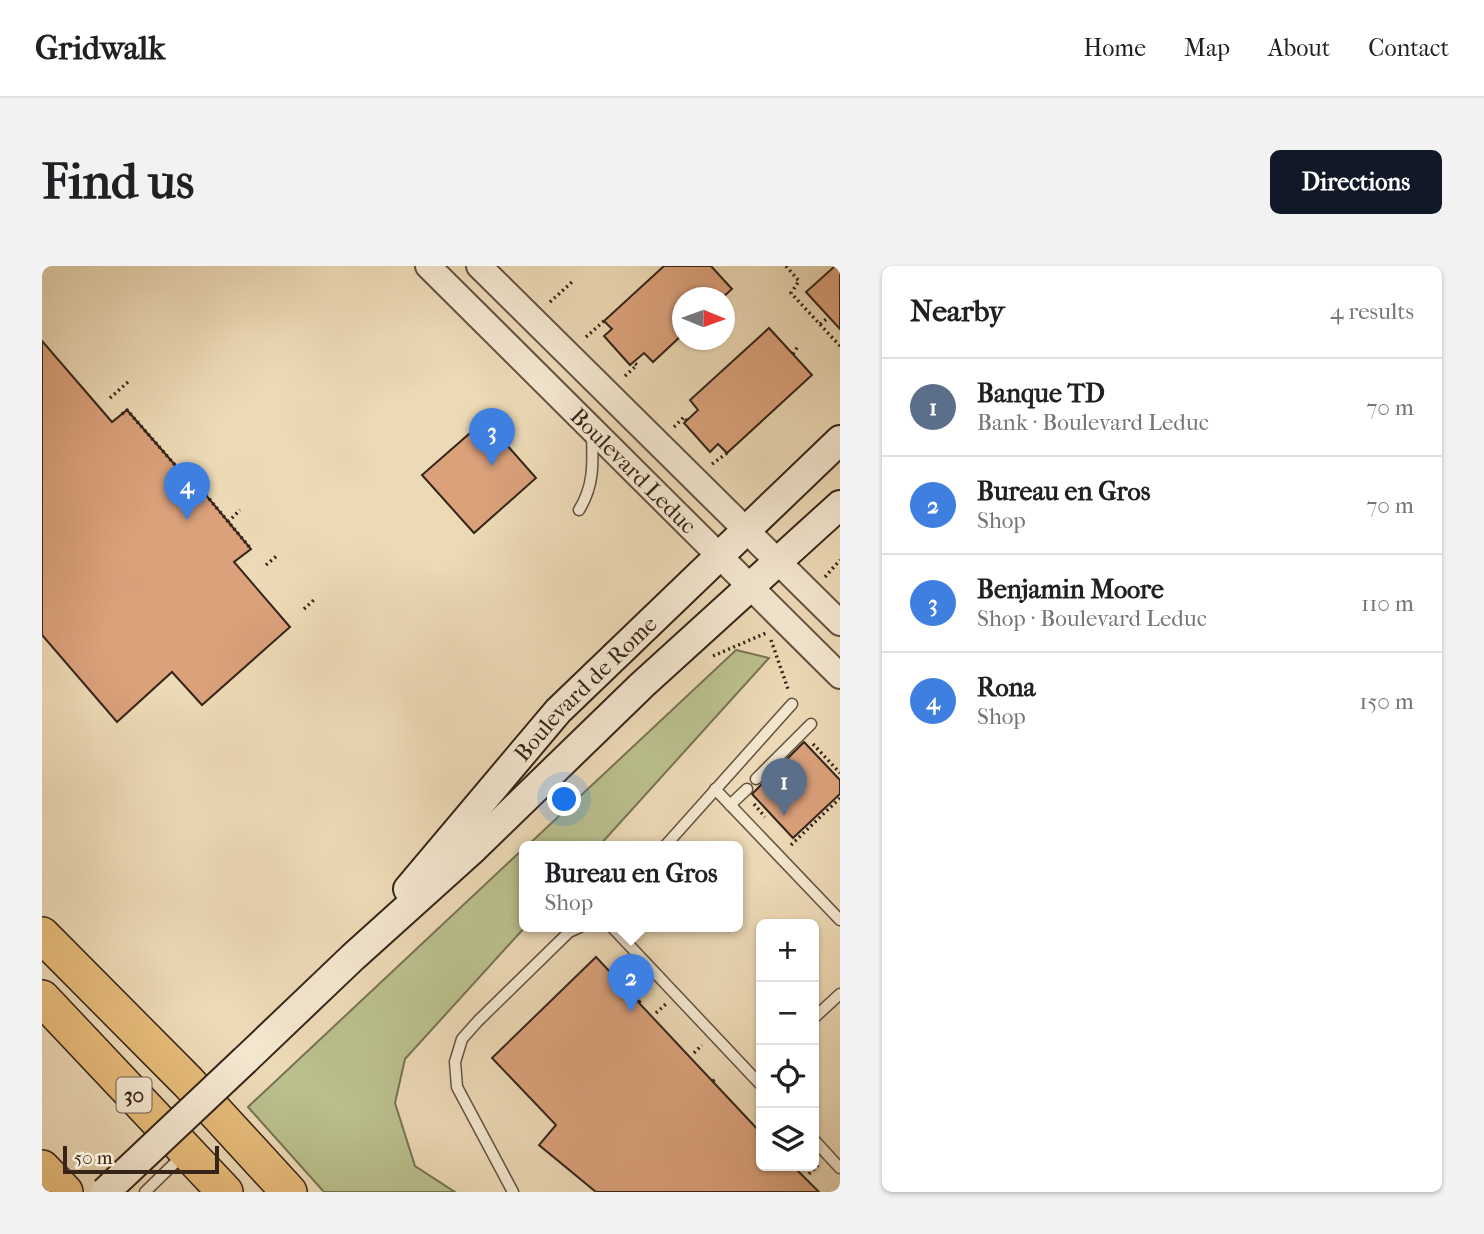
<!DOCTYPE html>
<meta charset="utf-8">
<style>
:root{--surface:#fff;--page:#f2f2f2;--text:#202124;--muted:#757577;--line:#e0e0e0;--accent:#111827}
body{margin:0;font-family:"IM FELL French Canon",serif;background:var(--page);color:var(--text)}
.controls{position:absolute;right:21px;bottom:21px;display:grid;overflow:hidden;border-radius:10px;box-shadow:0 2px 5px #0004}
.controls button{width:63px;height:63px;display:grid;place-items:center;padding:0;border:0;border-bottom:2px solid var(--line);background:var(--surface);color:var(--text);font:35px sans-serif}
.compass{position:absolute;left:630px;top:21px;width:63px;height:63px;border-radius:50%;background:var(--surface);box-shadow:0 2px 5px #0004;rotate:91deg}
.scale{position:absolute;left:21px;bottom:18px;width:156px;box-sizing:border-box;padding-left:7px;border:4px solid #362419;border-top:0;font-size:19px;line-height:24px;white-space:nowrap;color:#362419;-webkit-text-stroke:5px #f3e6cf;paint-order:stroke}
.you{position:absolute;left:523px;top:534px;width:24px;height:24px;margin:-18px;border:5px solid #fff;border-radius:50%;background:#1a73e8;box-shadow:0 0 0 10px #1a73e833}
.badge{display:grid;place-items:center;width:46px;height:46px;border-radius:50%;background:var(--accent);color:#fff;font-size:23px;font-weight:700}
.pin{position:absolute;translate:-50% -58px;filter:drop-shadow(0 2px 4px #0008)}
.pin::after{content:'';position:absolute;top:37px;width:24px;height:21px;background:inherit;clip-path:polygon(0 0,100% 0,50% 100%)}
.popup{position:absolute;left:477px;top:575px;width:224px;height:91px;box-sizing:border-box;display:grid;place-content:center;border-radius:10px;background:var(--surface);filter:drop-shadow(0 2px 5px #0005);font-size:23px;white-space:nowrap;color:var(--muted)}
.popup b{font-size:26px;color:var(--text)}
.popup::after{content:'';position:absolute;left:50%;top:100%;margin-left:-14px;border:14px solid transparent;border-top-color:var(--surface)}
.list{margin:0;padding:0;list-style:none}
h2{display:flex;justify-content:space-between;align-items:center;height:91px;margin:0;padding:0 28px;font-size:30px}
h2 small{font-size:23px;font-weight:400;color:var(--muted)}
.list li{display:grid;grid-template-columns:46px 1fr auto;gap:21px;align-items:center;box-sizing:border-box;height:98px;padding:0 28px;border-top:2px solid var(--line)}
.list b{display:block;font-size:26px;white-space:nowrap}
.list p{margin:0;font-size:23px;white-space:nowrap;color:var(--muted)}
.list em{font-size:23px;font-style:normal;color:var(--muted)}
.icon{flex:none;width:38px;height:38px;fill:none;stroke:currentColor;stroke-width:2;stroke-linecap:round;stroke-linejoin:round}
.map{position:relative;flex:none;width:798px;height:926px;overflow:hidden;border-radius:10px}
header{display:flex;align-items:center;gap:42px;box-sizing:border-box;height:98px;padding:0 35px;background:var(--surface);border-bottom:2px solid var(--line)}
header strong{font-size:33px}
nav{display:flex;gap:38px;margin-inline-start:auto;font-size:24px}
.intro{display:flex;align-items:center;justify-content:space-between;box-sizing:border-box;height:168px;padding:0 42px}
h1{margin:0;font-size:49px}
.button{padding:18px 32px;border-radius:10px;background:var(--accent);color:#fff;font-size:24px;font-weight:700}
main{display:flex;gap:42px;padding:0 42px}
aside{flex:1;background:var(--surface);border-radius:10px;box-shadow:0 2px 5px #0004}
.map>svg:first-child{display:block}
</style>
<header>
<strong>Gridwalk</strong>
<nav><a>Home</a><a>Map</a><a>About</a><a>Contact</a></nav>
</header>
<div class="intro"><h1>Find us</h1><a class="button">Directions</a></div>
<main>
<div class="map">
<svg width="798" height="926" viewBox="0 0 798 926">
<rect width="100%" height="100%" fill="#ecd9b5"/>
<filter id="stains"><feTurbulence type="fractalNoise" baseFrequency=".00286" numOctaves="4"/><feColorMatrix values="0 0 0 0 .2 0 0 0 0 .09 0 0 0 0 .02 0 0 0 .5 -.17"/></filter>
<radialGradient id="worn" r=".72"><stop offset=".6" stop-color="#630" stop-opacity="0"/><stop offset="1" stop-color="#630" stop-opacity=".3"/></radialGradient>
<g fill="#babf8c" stroke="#787252" stroke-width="2">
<path d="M 694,384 L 727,392 L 557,580 L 485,580 Z"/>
<path d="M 482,582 L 484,660 L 363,793 L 353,837 L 373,900 L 413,926 L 282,926 L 206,841 Z"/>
</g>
<g fill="#daa17b" stroke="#362419" stroke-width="2">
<path d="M 622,0 L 669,0 L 690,23 L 680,32 L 640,32 L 640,69 L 611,96 L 602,87 L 588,99 L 562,70 L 570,63 L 562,55 Z"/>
<path d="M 793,0 L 798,0 L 798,63 L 764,26 Z"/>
<path d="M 727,62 L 770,109 L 685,187 L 676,178 L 668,186 L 642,157 L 656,144 L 648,134 Z"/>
<path d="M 0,75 L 70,156 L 85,144 L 140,207 L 143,204 L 209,283 L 192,296 L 248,361 L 160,439 L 130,406 L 75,456 L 0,369 Z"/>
<path d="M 443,154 L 494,212 L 432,267 L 380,209 Z"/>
<path d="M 762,476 L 798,514 L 798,528 L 751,572 L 710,528 Z"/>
<path d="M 554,691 L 719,867 L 719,900 L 751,900 L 777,926 L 554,926 L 497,879 L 514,859 L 450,792 Z"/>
</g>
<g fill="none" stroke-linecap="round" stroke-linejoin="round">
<defs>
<g id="service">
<path d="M 537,244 C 552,220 551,198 550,170"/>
<path d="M 714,513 L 769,458"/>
<path d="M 673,523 L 798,654"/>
<path d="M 688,539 L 705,523"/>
<path d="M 623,580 L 750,438"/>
<path d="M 569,660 L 719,819"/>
<path d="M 772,752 L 798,728"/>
<path d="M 772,874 L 798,902"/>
<path d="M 103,926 L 140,890"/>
<path d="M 471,926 L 415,821 L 413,796 L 420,773 L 436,755 L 527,666 L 540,660"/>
</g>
<g id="tertiary">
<path id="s1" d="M 386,0 L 798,410"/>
<path d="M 437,0 L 798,357"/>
</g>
<g id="secondary">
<path id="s2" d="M 366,623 L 516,445 L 798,174"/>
<path d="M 203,794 L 311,691 L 432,582 L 600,419 L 798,239"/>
</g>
<g id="motorway">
<path d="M 0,669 L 146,816 L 247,926"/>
<path d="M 0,732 L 183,926"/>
<path d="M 0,902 L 23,926"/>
</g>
</defs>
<use href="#service" stroke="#645140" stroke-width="13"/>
<use href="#tertiary" stroke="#645140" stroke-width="28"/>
<use href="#secondary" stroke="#362419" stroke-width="32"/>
<use href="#motorway" stroke="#362419" stroke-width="38"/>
<g stroke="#362419" stroke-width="3.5" stroke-dasharray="2 3.5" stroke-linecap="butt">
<path d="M 744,0 L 757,15 L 749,27 L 798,80"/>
<path d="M 508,36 L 530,16"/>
<path d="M 778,58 L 787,51"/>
<path d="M 544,71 L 562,55"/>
<path d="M 751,88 L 756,80"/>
<path d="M 583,110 L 595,99 L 591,96"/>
<path d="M 68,132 L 86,116"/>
<path d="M 80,148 L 85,144 L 140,207 L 143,204 L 209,283"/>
<path d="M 632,161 L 642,151 L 645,155"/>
<path d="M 670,198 L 685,187"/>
<path d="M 149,212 L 161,201"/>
<path d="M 186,256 L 198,244"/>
<path d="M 224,299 L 236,289"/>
<path d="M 783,311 L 798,294"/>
<path d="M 262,343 L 274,332"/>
<path d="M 729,374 L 747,426"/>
<path d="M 671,390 L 724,367"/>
<path d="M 771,478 L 798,507"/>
<path d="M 712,538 L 723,551"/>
<path d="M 749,579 L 798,532"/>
<path d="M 584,716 L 593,705"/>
<path d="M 597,736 L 600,733"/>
<path d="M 614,747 L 624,738"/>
<path d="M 652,787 L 660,779"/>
<path d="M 671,815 L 675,812"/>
<path d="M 767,908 L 777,898"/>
</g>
<use href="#service" stroke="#f3e6cf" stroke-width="10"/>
<use href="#tertiary" stroke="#f3e6cf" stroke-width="24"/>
<use href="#secondary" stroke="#f3e6cf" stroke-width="28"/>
<use href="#motorway" stroke="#e6bc7a" stroke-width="35"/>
<defs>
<path id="secondary-bridge" d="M 63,926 L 203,794"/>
</defs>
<use href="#secondary-bridge" stroke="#362419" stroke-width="32" stroke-linecap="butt"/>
<use href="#secondary-bridge" stroke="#f3e6cf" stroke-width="28"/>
</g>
<g text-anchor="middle" stroke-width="6" stroke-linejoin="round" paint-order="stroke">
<rect fill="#f3e6cf" stroke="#6f5e50" stroke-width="2" x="74.5" y="811.5" width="35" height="35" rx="5"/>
<g font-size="21" font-weight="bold" fill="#362419">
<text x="92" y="836">30</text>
</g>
<g font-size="23" fill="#362419" stroke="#f3e6cf">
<text dy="8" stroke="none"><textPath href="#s1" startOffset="290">Boulevard Leduc</textPath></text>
<text dy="8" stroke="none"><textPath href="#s2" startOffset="268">Boulevard de Rome</textPath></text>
</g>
</g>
<rect width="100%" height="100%" filter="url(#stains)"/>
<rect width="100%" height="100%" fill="url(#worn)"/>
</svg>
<div class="controls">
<button>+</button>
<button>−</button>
<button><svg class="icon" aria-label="locate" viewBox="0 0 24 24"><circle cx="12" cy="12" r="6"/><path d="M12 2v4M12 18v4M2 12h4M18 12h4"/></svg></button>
<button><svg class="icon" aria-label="layers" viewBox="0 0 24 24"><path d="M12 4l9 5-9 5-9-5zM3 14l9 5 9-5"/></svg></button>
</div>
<svg class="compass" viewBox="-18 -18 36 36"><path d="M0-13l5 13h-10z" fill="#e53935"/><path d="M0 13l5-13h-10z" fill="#757577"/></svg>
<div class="scale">50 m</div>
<div class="you"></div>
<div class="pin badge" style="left:742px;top:550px;background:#5c6f8a">1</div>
<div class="pin badge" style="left:589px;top:746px;background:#3f7fe0">2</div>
<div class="popup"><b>Bureau en Gros</b>Shop</div>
<div class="pin badge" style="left:450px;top:200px;background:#3f7fe0">3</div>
<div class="pin badge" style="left:145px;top:254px;background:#3f7fe0">4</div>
</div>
<aside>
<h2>Nearby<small>4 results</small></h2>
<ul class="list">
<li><span class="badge" style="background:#5c6f8a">1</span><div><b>Banque TD</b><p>Bank · Boulevard Leduc</p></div><em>70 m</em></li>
<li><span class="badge" style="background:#3f7fe0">2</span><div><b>Bureau en Gros</b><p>Shop</p></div><em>70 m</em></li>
<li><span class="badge" style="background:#3f7fe0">3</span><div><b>Benjamin Moore</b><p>Shop · Boulevard Leduc</p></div><em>110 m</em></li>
<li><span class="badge" style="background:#3f7fe0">4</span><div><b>Rona</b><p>Shop</p></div><em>150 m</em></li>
</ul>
</aside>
</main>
